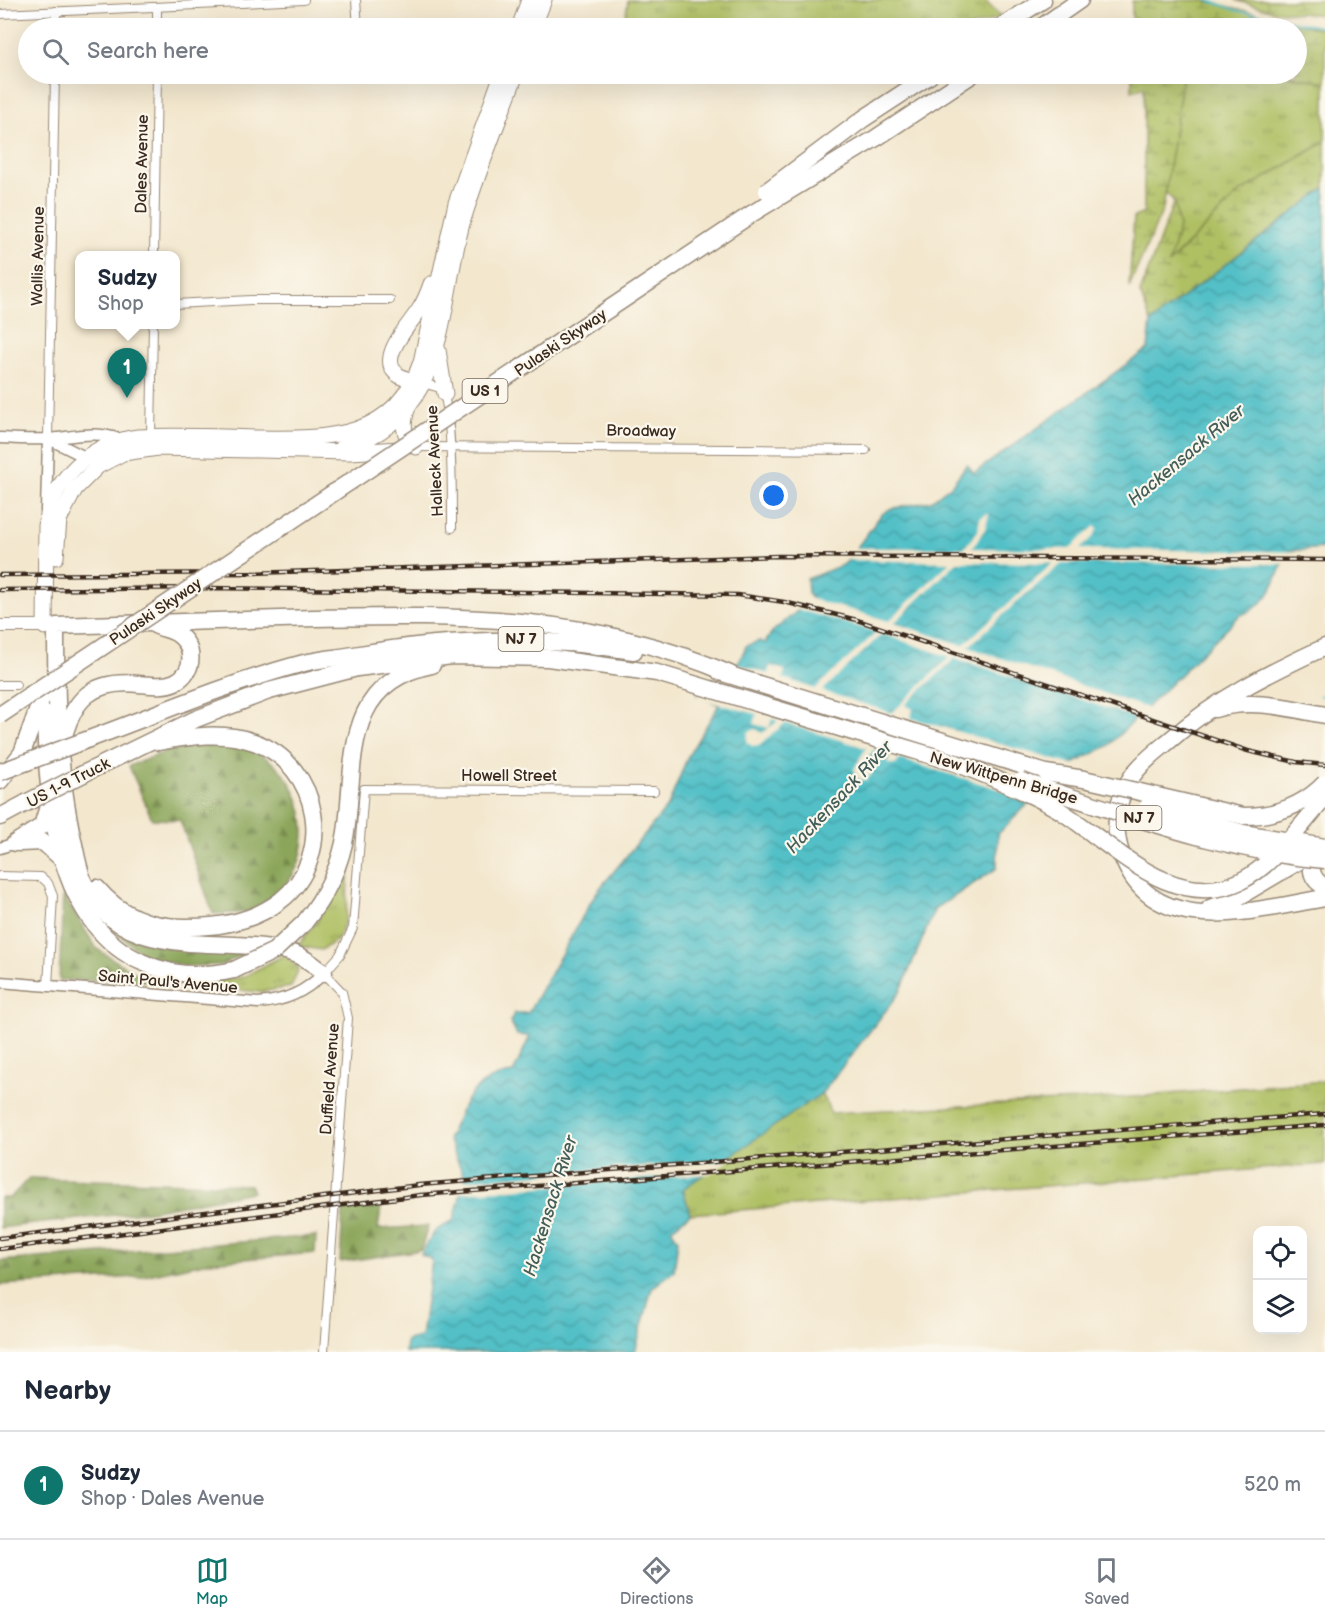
<!DOCTYPE html>
<meta charset="utf-8">
<style>
:root{--surface:#fff;--page:#f6f6f7;--text:#1f2937;--muted:#747a83;--line:#e0e1e3;--accent:#0f766e}
body{margin:0;font-family:"Balsamiq Sans",sans-serif;background:var(--page);color:var(--text)}
.controls{position:absolute;right:18px;bottom:18px;display:grid;overflow:hidden;border-radius:12px;box-shadow:0 6px 24px #0002}
.controls button{width:54px;height:54px;display:grid;place-items:center;padding:0;border:0;border-bottom:2px solid var(--line);background:var(--surface);color:var(--text);font:30px sans-serif}
.you{position:absolute;left:774px;top:496px;width:21px;height:21px;margin:-15px;border:4px solid #fff;border-radius:50%;background:#1a73e8;box-shadow:0 0 0 9px #1a73e833}
.badge{display:grid;place-items:center;width:39px;height:39px;border-radius:50%;background:var(--accent);color:#fff;font-size:20px;font-weight:700}
.pin{position:absolute;translate:-50% -50px;filter:drop-shadow(0 2px 3px #0008)}
.pin::after{content:'';position:absolute;top:32px;width:21px;height:18px;background:inherit;clip-path:polygon(0 0,100% 0,50% 100%)}
.popup{position:absolute;left:75px;top:251px;width:105px;height:78px;box-sizing:border-box;display:grid;place-content:center;border-radius:12px;background:var(--surface);filter:drop-shadow(0 2px 4px #0005);font-size:20px;white-space:nowrap;color:var(--muted)}
.popup b{font-size:22px;color:var(--text)}
.popup::after{content:'';position:absolute;left:50%;top:100%;margin-left:-12px;border:12px solid transparent;border-top-color:var(--surface)}
.list{margin:0;padding:0;list-style:none}
h2{display:flex;justify-content:space-between;align-items:center;height:78px;margin:0;padding:0 24px;font-size:26px}
h2 small{font-size:20px;font-weight:400;color:var(--muted)}
.list li{display:grid;grid-template-columns:39px 1fr auto;gap:18px;align-items:center;box-sizing:border-box;height:108px;padding:0 24px;border-top:2px solid var(--line)}
.list b{display:block;font-size:22px;white-space:nowrap}
.list p{margin:0;font-size:20px;white-space:nowrap;color:var(--muted)}
.list em{font-size:20px;font-style:normal;color:var(--muted)}
.icon{flex:none;width:33px;height:33px;fill:none;stroke:currentColor;stroke-width:2;stroke-linecap:round;stroke-linejoin:round}
.map{position:relative;flex:none;width:1325px;height:1352px;overflow:hidden}
.search{position:absolute;background:var(--surface);box-shadow:0 6px 24px #0002;left:18px;right:18px;top:18px;height:66px;display:flex;align-items:center;gap:15px;box-sizing:border-box;padding:0 21px;border-radius:33px;color:var(--muted);font-size:22px}
.sheet{height:186px;background:var(--surface)}
nav{display:flex;justify-content:space-around;align-items:center;box-sizing:border-box;height:84px;border-top:2px solid var(--line);background:var(--surface);font-size:16px;color:var(--muted)}
nav a{display:grid;justify-items:center;gap:3px}
nav .on{color:var(--accent)}
.map>svg:first-child{display:block}
</style>
<div class="map">
<svg width="1325" height="1352" viewBox="0 0 1325 1352">
<defs>
<pattern id="grass-tufts" width="24" height="20" patternUnits="userSpaceOnUse" patternTransform="scale(1.5)"><rect width="24" height="20" fill="#afc064"/><path d="M3 7l-1-3M5 7V3M7 7l1-3M15 17l-1-3M17 17v-4M19 17l1-3" fill="none" stroke="#909c52"/></pattern>
<pattern id="forest-firs" width="22" height="20" patternUnits="userSpaceOnUse" patternTransform="scale(1.5)"><rect width="22" height="20" fill="#8ba65a"/><path d="M5 1l3.5 6h-7zM16 11l3.5 6h-7z" fill="#73874a"/></pattern>
<pattern id="wetland-marsh" width="20" height="14" patternUnits="userSpaceOnUse" patternTransform="scale(1.5)"><rect width="20" height="14" fill="#afc064"/><path d="M1 5h8M5 5V1M11 12h8M15 12V8" fill="none" stroke="#909c52"/></pattern>
<pattern id="water-waves" width="16" height="10" patternUnits="userSpaceOnUse" patternTransform="scale(1.5)"><rect width="16" height="10" fill="#52c0c7"/><path d="M0 5q4-4 8 0t8 0" fill="none" stroke="#459ca1"/></pattern>
</defs>
<rect width="100%" height="100%" fill="#fbf7ec"/>
<filter id="ink" filterUnits="userSpaceOnUse"><feTurbulence type="fractalNoise" baseFrequency=".0167" numOctaves="2"/><feDisplacementMap in="SourceGraphic" scale="12" xChannelSelector="R" yChannelSelector="G"/><feConvolveMatrix kernelMatrix="1 2 1 2 8 2 1 2 1" color-interpolation-filters="sRGB"/></filter>
<filter id="wash" filterUnits="userSpaceOnUse"><feTurbulence type="fractalNoise" baseFrequency=".008" numOctaves="4" result="noise"/><feDisplacementMap in="SourceGraphic" scale="24" xChannelSelector="R" yChannelSelector="G"/><feGaussianBlur stdDeviation="1.35" result="paint"/><feColorMatrix in="noise" values="0 0 0 0 0 0 0 0 0 0 0 0 0 0 0 0 0 1.4 0 .05"/><feComposite in="paint" operator="in"/></filter>
<g filter="url(#wash)">
<rect width="100%" height="100%" fill="#f3e7ce"/>
<g fill="url(#grass-tufts)" stroke="#757541" stroke-width="1.5">
<path d="M 628,0 L 984,0 L 1002,17 L 968,28 L 624,28 Z"/>
<path d="M 1183,74 L 1280,74 L 1325,82 L 1325,142 L 1239,193 L 1168,264 L 1174,201 L 1165,192 Z"/>
<path d="M 351,833 L 346,918 L 338,940 L 321,950 L 298,946 L 318,919 L 338,882 Z"/>
<path d="M 284,955 L 299,968 L 291,987 L 260,992 L 148,981 L 209,982 L 243,977 Z"/>
<path d="M 1325,1081 L 1325,1164 L 690,1214 L 683,1189 L 719,1158 L 822,1093 L 831,1113 L 1133,1097 Z"/>
</g>
<g fill="url(#forest-firs)" stroke="#63683c" stroke-width="1.5">
<path d="M 216,744 C 234,745 253,748 268,759 C 315,793 318,873 265,902 C 259,906 251,911 245,912 C 234,914 223,913 213,914 L 180,820 L 152,819 L 129,766 L 168,751 Z"/>
<path d="M 63,895 L 97,949 L 148,981 L 59,980 Z"/>
<path d="M 116,933 L 160,946 L 245,953 L 222,965 L 184,966 L 145,956 Z"/>
<path d="M 29,1178 L 250,1185 L 253,1192 L 150,1211 L 0,1228 L 0,1198 L 10,1198 Z"/>
<path d="M 381,1207 L 378,1229 L 428,1226 L 421,1250 L 340,1262 L 343,1210 Z"/>
<path d="M 316,1236 L 315,1253 L 209,1262 L 139,1277 L 0,1285 L 0,1261 Z"/>
</g>
<g fill="url(#wetland-marsh)" stroke="#757541" stroke-width="1.5">
<path d="M 1201,0 L 1325,30 L 1325,82 L 1280,74 L 1296,74 L 1296,28 L 1132,28 L 1132,1 Z"/>
<path d="M 1235,0 L 1325,0 L 1325,15 L 1273,11 Z"/>
<path d="M 1132,74 L 1183,74 L 1163,209 L 1129,287 L 1134,217 L 1144,213 L 1144,87 L 1132,91 Z"/>
<path d="M 1325,142 L 1325,188 L 1151,322 L 1140,293 L 1174,201 L 1179,227 L 1169,263 L 1239,193 Z"/>
</g>
<path fill="url(#water-waves)" stroke="#467572" stroke-width="1.5" d="M 1325,188 L 1325,548 L 1289,551 C 1271,581 1277,601 1239,616 L 1108,746 L 1063,769 L 998,834 L 997,868 L 935,909 L 900,992 L 822,1093 L 683,1189 L 690,1214 L 671,1229 L 678,1240 L 674,1271 L 652,1288 L 635,1352 L 405,1352 L 406,1340 L 421,1337 L 432,1260 L 421,1254 L 435,1231 L 454,1220 L 465,1178 L 448,1139 C 464,1104 470,1079 513,1073 L 530,1036 L 517,1035 L 510,1021 L 515,1013 L 528,1013 L 596,893 L 668,806 L 688,756 L 719,705 L 697,696 L 740,660 L 746,646 L 759,641 L 765,643 L 772,632 L 812,599 L 808,593 L 807,579 L 845,564 L 881,515 L 890,509 L 931,501 L 952,485 L 967,464 L 974,473 L 1148,349 L 1151,322 Z"/>
<g fill="#f3e7ce" fill-rule="evenodd">
<path d="M 986,514 L 989,514 L 985,529 L 972,548 L 1069,549 L 1095,526 L 1098,528 L 1093,537 L 1080,549 L 1325,552 L 1291,554 L 1285,564 L 1063,563 L 1020,599 L 968,647 L 1150,709 L 1140,719 L 955,658 L 905,705 L 913,709 L 911,718 L 1076,766 L 1065,772 L 1033,804 L 1012,793 L 899,759 L 897,764 L 887,764 L 890,756 L 873,750 L 865,763 L 871,769 L 871,775 L 866,780 L 860,780 L 855,776 L 854,769 L 866,748 L 785,723 L 760,745 L 752,746 L 747,741 L 748,732 L 756,729 L 762,733 L 778,721 L 772,719 L 769,728 L 754,724 L 757,714 L 695,698 L 732,662 L 768,674 L 770,666 L 785,670 L 783,678 L 815,689 L 877,632 L 796,609 L 808,598 L 889,621 L 950,562 L 844,560 L 854,548 L 964,548 L 978,531 L 980,517 ZM 957,562 L 1053,563 L 963,645 L 894,623 ZM 882,634 L 950,657 L 892,713 L 822,691 Z"/>
<path d="M 730,1160 L 710,1174 L 458,1193 L 462,1180 Z"/>
</g>
<g fill="none" stroke-linecap="round" stroke-linejoin="round">
<g stroke="#52c0c7" stroke-width="2">
<path d="M 1207,0 L 1239,11 L 1325,28"/>
<path d="M 1320,696 L 1325,695"/>
</g>
</g>
</g>
<g filter="url(#ink)">
<g fill="none" stroke-linecap="round" stroke-linejoin="round">
<defs>
<g id="minor">
<path d="M 356,0 L 358,28"/>
<path d="M 0,14 L 304,0"/>
<path d="M 56,28 L 56,11"/>
<path d="M 157,28 L 157,7"/>
<path d="M 154,255 L 157,74"/>
<path d="M 175,304 L 251,300 L 390,300"/>
<path d="M 419,382 L 440,388 C 453,400 452,505 452,528"/>
<path d="M 151,437 L 153,324"/>
<path d="M 48,439 L 55,74"/>
<path d="M 416,447 L 866,450"/>
<path d="M 0,685 L 16,685"/>
<path d="M 0,876 L 41,877 L 48,883 L 53,896 L 48,986"/>
<path d="M 324,1352 L 348,1018 L 342,992 L 324,973 L 340,955 L 353,928 L 364,789 L 654,791"/>
</g>
<g id="tertiary">
<path d="M 0,438 C 16,439 32,440 48,439 C 73,437 95,430 119,439"/>
<path d="M 49,439 L 91,460"/>
<path d="M 46,511 L 48,439"/>
<path d="M 0,848 L 15,843"/>
<path d="M 0,982 L 258,1003 C 286,1001 305,992 324,973"/>
</g>
<path id="secondary" d="M 0,626 L 53,626"/>
<g id="trunk">
<path d="M 519,28 L 529,0"/>
<path d="M 533,28 L 544,0"/>
<path d="M 438,350 L 445,394"/>
<path d="M 413,381 C 366,370 405,331 419,310 C 424,302 428,293 431,284"/>
<path d="M 408,407 C 402,424 402,435 416,447"/>
<path d="M 342,448 C 450,419 438,307 463,220 C 478,171 498,122 516,74"/>
<path d="M 56,557 L 59,520 L 75,489 L 98,466 L 123,453 L 158,448 L 350,452 L 400,449"/>
<path d="M 45,627 L 46,526 C 52,478 91,443 138,437 C 177,435 217,437 257,438 C 325,439 395,441 421,362 L 456,203 L 502,74"/>
</g>
<g id="motorway">
<path d="M 999,28 L 1043,0"/>
<path d="M 1040,28 L 1080,0"/>
<path d="M 1325,647 C 1267,674 1218,698 1170,740 C 1157,751 1143,761 1133,775 C 1117,797 1112,826 1121,853 C 1151,943 1256,909 1325,898"/>
<path d="M 720,672 L 1046,773"/>
<path d="M 1215,709 C 1252,698 1288,708 1325,715"/>
<path d="M 45,713 C 47,797 54,925 144,963 C 173,976 203,977 234,970"/>
<path d="M 81,742 C 155,715 228,683 304,663 C 321,659 337,658 354,655 C 448,638 539,635 634,651"/>
<path d="M 62,744 C 72,699 92,679 139,684 C 151,685 164,687 175,682 C 196,671 195,645 176,633 C 170,630 161,628 155,625"/>
<path d="M 85,773 L 196,719 L 269,691 L 357,668 L 452,656 L 548,658 L 657,673 L 956,763"/>
<path d="M 0,781 L 22,753 L 44,692"/>
<path d="M 0,817 L 26,803"/>
<path d="M 15,843 L 42,826 L 49,803"/>
<path d="M 19,843 L 43,842 L 63,860"/>
<path d="M 1322,851 C 1307,863 1309,878 1325,887"/>
<path d="M 97,888 C 120,916 153,928 189,927 C 221,927 254,921 280,901 C 336,858 321,765 254,742 C 224,731 190,736 159,742"/>
<path d="M 1210,908 L 1235,899 L 1311,854"/>
<path d="M 304,923 C 325,897 341,866 346,832 C 356,764 341,683 432,665"/>
<path d="M 324,973 C 313,964 303,956 289,952 C 267,944 215,945 189,943 C 157,940 126,934 102,910 C 79,887 78,860 71,831 C 57,762 56,696 56,626 C 142,623 228,620 315,618 C 464,615 590,614 730,674"/>
</g>
</defs>
<use href="#minor" stroke="#978876" stroke-width="10"/>
<use href="#tertiary" stroke="#978876" stroke-width="13"/>
<use href="#secondary" stroke="#978876" stroke-width="14"/>
<use href="#trunk" stroke="#978876" stroke-width="17"/>
<use href="#motorway" stroke="#978876" stroke-width="19"/>
<use href="#minor" stroke="#fff" stroke-width="8"/>
<use href="#tertiary" stroke="#fff" stroke-width="10"/>
<use href="#secondary" stroke="#fff" stroke-width="12"/>
<use href="#trunk" stroke="#fff" stroke-width="15"/>
<use href="#motorway" stroke="#fff" stroke-width="16"/>
<defs>
<g id="rail">
<path d="M 0,575 L 252,573 L 779,556 L 1325,560"/>
<path d="M 0,590 L 208,588 L 738,595 L 784,602 L 857,620 L 1248,751 L 1296,762 L 1325,765"/>
<path d="M 0,1238 L 419,1185 L 1325,1114"/>
<path d="M 0,1249 L 421,1195 L 1325,1125"/>
</g>
</defs>
<use href="#rail" stroke="#3b2a1e" stroke-width="4.5"/>
<use href="#rail" stroke="#fbf7ec" stroke-width="2" stroke-dasharray="7" stroke-linecap="butt"/>
<defs>
<g id="motorway-bridge">
<path d="M 767,191 L 863,119 L 932,74"/>
<path d="M 0,715 L 753,213 L 876,138 L 973,74"/>
<path d="M 956,763 C 990,777 1025,790 1056,808 C 1110,841 1172,914 1241,881 C 1275,864 1300,825 1325,798"/>
<path d="M 0,772 L 81,742"/>
<path d="M 1046,773 L 1084,779 L 1243,816 C 1275,816 1303,806 1325,783"/>
<path d="M 1021,781 C 1120,812 1221,851 1325,860"/>
<path d="M 26,803 L 85,773"/>
<path d="M 1148,806 L 1243,833 L 1325,847"/>
<path d="M 234,970 L 274,951 L 304,923"/>
</g>
</defs>
<use href="#motorway-bridge" stroke="#978876" stroke-width="19" stroke-linecap="butt"/>
<use href="#motorway-bridge" stroke="#fff" stroke-width="16"/>
</g>
</g>
<g text-anchor="middle" stroke-width="4.5" stroke-linejoin="round" paint-order="stroke">
<g fill="#fbf7ec" stroke="#75685c" stroke-width="1.5">
<rect x="462.5" y="379" width="45" height="24" rx="4.5"/>
<rect x="498.5" y="627" width="45" height="24" rx="4.5"/>
<rect x="1116.5" y="806" width="45" height="24" rx="4.5"/>
</g>
<g font-size="15" font-weight="bold" fill="#3b2a1e">
<text x="485" y="396">US 1</text>
<text x="521" y="644">NJ 7</text>
<text x="1139" y="823">NJ 7</text>
</g>
<g font-size="16" fill="#3b2a1e" stroke="#fbf7ec">
<text transform="translate(141 164) rotate(-89)" y="6">Dales Avenue</text>
<text transform="translate(37 256) rotate(-89)" y="6">Wallis Avenue</text>
<text transform="translate(560 342) rotate(-34)" y="6">Pulaski Skyway</text>
<text transform="translate(641 430) rotate(1)" y="6">Broadway</text>
<text transform="translate(434 461) rotate(-93)" y="6">Halleck Avenue</text>
<text transform="translate(155 611) rotate(-34)" y="6">Pulaski Skyway</text>
<text x="509" y="781">Howell Street</text>
<text transform="translate(1004 777) rotate(16)" y="6">New Wittpenn Bridge</text>
<text transform="translate(68 782) rotate(-27)" y="6">US 1-9 Truck</text>
<text transform="translate(168 981) rotate(5)" y="6">Saint Paul's Avenue</text>
<text transform="translate(329 1079) rotate(-86)" y="6">Duffield Avenue</text>
</g>
<g font-size="18" font-style="italic" fill="#435e59" stroke="#fbf7ec">
<text transform="translate(1186 455) rotate(-40)" y="6">Hackensack River</text>
<text transform="translate(839 797) rotate(-47)" y="6">Hackensack River</text>
<text transform="translate(550 1206) rotate(-73)" y="6">Hackensack River</text>
</g>
</g>
</svg>
<div class="controls">
<button><svg class="icon" aria-label="locate" viewBox="0 0 24 24"><circle cx="12" cy="12" r="6"/><path d="M12 2v4M12 18v4M2 12h4M18 12h4"/></svg></button>
<button><svg class="icon" aria-label="layers" viewBox="0 0 24 24"><path d="M12 4l9 5-9 5-9-5zM3 14l9 5 9-5"/></svg></button>
</div>
<div class="you"></div>
<div class="pin badge" style="left:127px;top:398px">1</div>
<div class="popup"><b>Sudzy</b>Shop</div>
<div class="search"><svg class="icon" aria-label="search" viewBox="0 0 24 24"><circle cx="10" cy="10" r="6"/><path d="M15 15l6 6"/></svg>Search here</div>
</div>
<section class="sheet">
<h2>Nearby<small></small></h2>
<ul class="list">
<li><span class="badge">1</span><div><b>Sudzy</b><p>Shop · Dales Avenue</p></div><em>520 m</em></li>
</ul>
</section>
<nav>
<a class="on"><svg class="icon" aria-label="map" viewBox="0 0 24 24"><path d="M3 6l6-2 6 2 6-2v14l-6 2-6-2-6 2zM9 4v14M15 6v14"/></svg>Map</a>
<a><svg class="icon" aria-label="directions" viewBox="0 0 24 24"><path d="M12 3l9 9-9 9-9-9zM9 14v-3h6M13 9l2 2-2 2"/></svg>Directions</a>
<a><svg class="icon" aria-label="saved" viewBox="0 0 24 24"><path d="M7 4h10v16l-5-4-5 4z"/></svg>Saved</a>
</nav>
